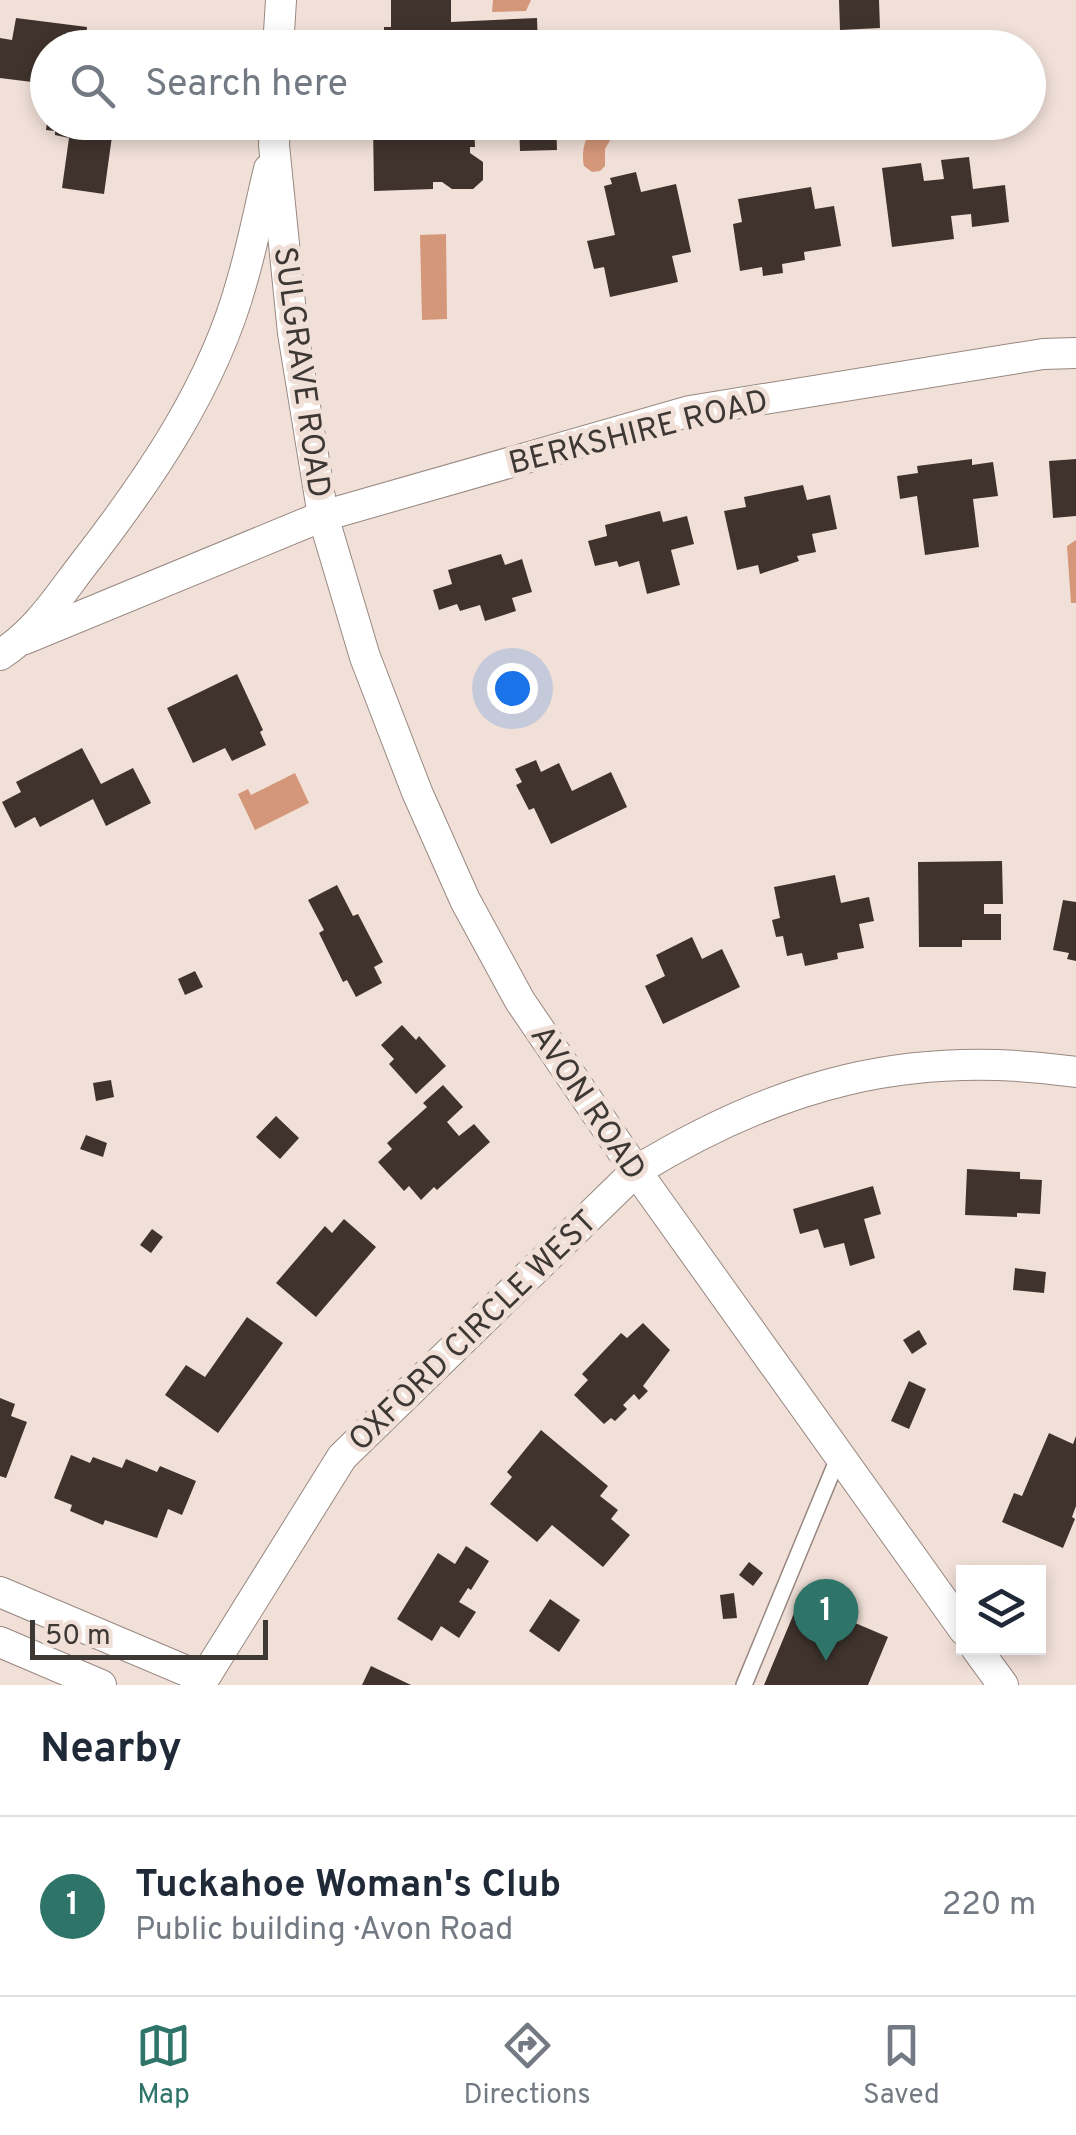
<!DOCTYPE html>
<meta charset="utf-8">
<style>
:root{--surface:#fff;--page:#f2f2f3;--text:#1f2937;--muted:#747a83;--line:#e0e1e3;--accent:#2e7468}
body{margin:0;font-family:Overpass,sans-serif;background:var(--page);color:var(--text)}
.controls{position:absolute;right:30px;bottom:30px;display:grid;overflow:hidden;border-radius:0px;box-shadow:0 5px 15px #0003}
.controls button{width:90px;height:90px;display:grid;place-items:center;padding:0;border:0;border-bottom:2px solid var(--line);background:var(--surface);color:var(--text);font:50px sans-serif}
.scale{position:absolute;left:30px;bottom:25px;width:238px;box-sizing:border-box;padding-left:10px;border:5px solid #3e3835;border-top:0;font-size:28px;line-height:35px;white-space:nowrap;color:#3e3835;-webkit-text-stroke:8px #f1e0d8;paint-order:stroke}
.you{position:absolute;left:512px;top:688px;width:35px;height:35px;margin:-25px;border:8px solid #fff;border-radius:50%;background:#1a73e8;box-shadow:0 0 0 15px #1a73e833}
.badge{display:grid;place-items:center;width:65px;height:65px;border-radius:50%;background:var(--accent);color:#fff;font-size:32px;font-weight:700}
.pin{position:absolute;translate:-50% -82px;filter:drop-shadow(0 2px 5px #0008)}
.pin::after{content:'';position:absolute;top:52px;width:35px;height:30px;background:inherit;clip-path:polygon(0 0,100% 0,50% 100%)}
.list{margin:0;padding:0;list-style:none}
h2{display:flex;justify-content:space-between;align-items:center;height:130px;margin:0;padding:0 40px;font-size:42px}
h2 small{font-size:32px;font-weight:400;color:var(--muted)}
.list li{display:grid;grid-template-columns:65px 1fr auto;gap:30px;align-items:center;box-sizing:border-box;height:180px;padding:0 40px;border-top:2px solid var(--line)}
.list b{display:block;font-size:38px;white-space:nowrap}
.list p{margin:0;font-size:32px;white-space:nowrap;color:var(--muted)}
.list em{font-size:32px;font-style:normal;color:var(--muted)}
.icon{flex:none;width:55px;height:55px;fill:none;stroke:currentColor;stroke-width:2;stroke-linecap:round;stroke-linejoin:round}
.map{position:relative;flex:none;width:1076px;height:1685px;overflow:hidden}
.search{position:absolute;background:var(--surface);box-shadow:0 5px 15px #0003;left:30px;right:30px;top:30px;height:110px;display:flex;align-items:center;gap:25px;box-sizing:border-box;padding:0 35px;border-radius:55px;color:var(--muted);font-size:38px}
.sheet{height:310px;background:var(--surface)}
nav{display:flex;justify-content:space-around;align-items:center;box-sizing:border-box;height:140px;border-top:2px solid var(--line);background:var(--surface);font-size:28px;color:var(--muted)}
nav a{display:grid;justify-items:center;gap:5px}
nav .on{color:var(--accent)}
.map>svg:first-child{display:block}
</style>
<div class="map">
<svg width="1076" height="1685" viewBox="0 0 1076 1685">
<rect width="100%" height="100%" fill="#f1e0d8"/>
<g fill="#d5977a">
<path d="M 493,0 L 531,0 L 526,11 L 492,12 Z"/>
<path d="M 598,125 L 606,125 L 612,137 L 605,149 L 605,166 L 600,171 L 592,172 L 584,166 C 581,151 585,133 598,125 Z"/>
<path d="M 446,234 L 447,319 L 422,320 L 420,235 Z"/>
<path d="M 1076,540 L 1076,603 L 1071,603 L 1067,546 Z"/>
<path d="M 295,773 L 309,803 L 255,830 L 238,794 L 248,789 L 251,795 Z"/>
</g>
<g fill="#40332d">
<path d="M 391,0 L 451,0 L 451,22 L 537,18 L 538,48 L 384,48 L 384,27 L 391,27 Z"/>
<path d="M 839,0 L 879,0 L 880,28 L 840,30 Z"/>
<path d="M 16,18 L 87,27 L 86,36 L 117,40 L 116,48 L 48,48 L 48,84 L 0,78 L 0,38 L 12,40 Z"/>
<path d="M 47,122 L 114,122 L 104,194 L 62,188 L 69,138 L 55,135 L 55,131 L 46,130 Z"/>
<path d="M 373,122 L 474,122 L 475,147 L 470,147 L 470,153 L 483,162 L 483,180 L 473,189 L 452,189 L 442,182 L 433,182 L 433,189 L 374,191 Z"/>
<path d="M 519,122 L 556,122 L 557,150 L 520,151 Z"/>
<path d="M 969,157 L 973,189 L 1005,185 L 1009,222 L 972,227 L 971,214 L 951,216 L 954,239 L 892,247 L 882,168 L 921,163 L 924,181 L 944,179 L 941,160 Z"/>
<path d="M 636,172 L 641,192 L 676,184 L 691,252 L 672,256 L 678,282 L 610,297 L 604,267 L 594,269 L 587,241 L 615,235 L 604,186 L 612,184 L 610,178 Z"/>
<path d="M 811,187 L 815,209 L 834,206 L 841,246 L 804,252 L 805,260 L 782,264 L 783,273 L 763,276 L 762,267 L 740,271 L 733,224 L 742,222 L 738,199 Z"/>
<path d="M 972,459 L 972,465 L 993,462 L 998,496 L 973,499 L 979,547 L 925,555 L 917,496 L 900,499 L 897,476 L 918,473 L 917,466 Z"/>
<path d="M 1076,459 L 1076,516 L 1053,518 L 1049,461 Z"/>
<path d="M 803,485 L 807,500 L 830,495 L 837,529 L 812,534 L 816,552 L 797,556 L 799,561 L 760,574 L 758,565 L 737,570 L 724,511 L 746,507 L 744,497 Z"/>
<path d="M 660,511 L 663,522 L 687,516 L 694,544 L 671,550 L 680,585 L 647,594 L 639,561 L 619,567 L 617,561 L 595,566 L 588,541 L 607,536 L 605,525 Z"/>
<path d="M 501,554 L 505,565 L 522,559 L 532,592 L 512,598 L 516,611 L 485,621 L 480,605 L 460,611 L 457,604 L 439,610 L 433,590 L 452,584 L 448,570 Z"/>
<path d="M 237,674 L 263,730 L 260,732 L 266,745 L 232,761 L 225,748 L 193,763 L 167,708 Z"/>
<path d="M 82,748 L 101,784 L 133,768 L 151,803 L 106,826 L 93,799 L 40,827 L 35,817 L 15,828 L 2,802 L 21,792 L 16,782 Z"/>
<path d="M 536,760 L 541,772 L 559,763 L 572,791 L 611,772 L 627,807 L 551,844 L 534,808 L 529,810 L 516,785 L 522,782 L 515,769 Z"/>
<path d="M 1002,861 L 1003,904 L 984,904 L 984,914 L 1001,914 L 1001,940 L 962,940 L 962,947 L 919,947 L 918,862 Z"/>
<path d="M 835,875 L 841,903 L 869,897 L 874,921 L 859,924 L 864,948 L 837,953 L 838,959 L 805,966 L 802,953 L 787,956 L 783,936 L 776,937 L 772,920 L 780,918 L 774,887 Z"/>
<path d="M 337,885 L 353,916 L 358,914 L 383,962 L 374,967 L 382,983 L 356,997 L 347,980 L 343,982 L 319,933 L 324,930 L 308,900 Z"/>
<path d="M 1063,900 L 1076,902 L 1076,961 L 1067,959 L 1069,953 L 1053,950 Z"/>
<path d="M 692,937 L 702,959 L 722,949 L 740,987 L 663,1024 L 645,986 L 665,976 L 656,955 Z"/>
<path d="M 195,971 L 203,987 L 185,995 L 178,979 Z"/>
<path d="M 402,1025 L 416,1040 L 419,1036 L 446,1066 L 416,1094 L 389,1064 L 394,1059 L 381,1045 Z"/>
<path d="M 111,1080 L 114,1097 L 96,1101 L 93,1083 Z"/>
<path d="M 443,1085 L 463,1107 L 447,1122 L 459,1136 L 474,1124 L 490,1142 L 437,1190 L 434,1187 L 421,1200 L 409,1186 L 404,1191 L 378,1162 L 392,1149 L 387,1143 L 427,1107 L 423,1103 Z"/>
<path d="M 276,1116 L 299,1138 L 280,1159 L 256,1137 Z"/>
<path d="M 86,1135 L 107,1143 L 103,1157 L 80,1149 Z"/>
<path d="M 967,1169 L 1020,1172 L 1020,1179 L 1042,1180 L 1040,1214 L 1017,1213 L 1017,1217 L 965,1215 Z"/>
<path d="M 873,1186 L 881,1214 L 864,1219 L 875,1258 L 850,1266 L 844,1243 L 824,1248 L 818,1229 L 800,1234 L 793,1209 Z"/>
<path d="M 344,1219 L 376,1247 L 316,1317 L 276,1283 L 325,1226 L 332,1233 Z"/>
<path d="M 152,1229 L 163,1237 L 151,1253 L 140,1245 Z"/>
<path d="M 1015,1268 L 1046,1272 L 1044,1293 L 1013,1290 Z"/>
<path d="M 247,1317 L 283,1343 L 218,1433 L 165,1395 L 186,1365 L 205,1377 Z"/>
<path d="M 643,1323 L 670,1350 L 643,1386 L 648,1391 L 639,1400 L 634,1394 L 623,1405 L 627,1409 L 615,1421 L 611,1418 L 604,1424 L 574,1395 L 588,1380 L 582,1374 L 621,1333 L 627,1338 Z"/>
<path d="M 919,1330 L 927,1344 L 912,1354 L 903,1340 Z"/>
<path d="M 909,1381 L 926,1389 L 909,1429 L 891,1421 Z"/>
<path d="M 0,1398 L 15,1404 L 11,1416 L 27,1422 L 6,1478 L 0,1476 Z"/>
<path d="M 541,1430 L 608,1486 L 600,1496 L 618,1510 L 611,1519 L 630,1535 L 603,1567 L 552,1525 L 537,1542 L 490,1504 L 512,1477 L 507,1472 Z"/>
<path d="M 1049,1433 L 1073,1444 L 1076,1436 L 1076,1506 L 1072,1517 L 1075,1519 L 1063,1548 L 1002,1522 L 1014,1493 L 1022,1496 Z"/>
<path d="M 71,1455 L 90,1463 L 93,1457 L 122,1468 L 126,1459 L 157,1472 L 160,1466 L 196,1481 L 182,1515 L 168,1509 L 157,1538 L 105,1520 L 103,1525 L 70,1511 L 72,1505 L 54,1498 Z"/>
<path d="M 466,1546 L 489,1561 L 471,1590 L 468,1588 L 459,1602 L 476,1612 L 459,1638 L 441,1626 L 432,1641 L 397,1619 L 438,1553 L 455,1564 Z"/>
<path d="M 749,1562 L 763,1573 L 753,1586 L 739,1575 Z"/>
<path d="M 734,1593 L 737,1618 L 723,1619 L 720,1595 Z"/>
<path d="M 802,1594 L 843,1611 L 841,1617 L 888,1637 L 868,1685 L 764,1685 Z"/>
<path d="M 550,1599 L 580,1620 L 559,1652 L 529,1631 Z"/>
<path d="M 371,1666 L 411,1685 L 362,1685 Z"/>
</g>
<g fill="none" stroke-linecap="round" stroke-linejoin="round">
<defs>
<path id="service" d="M 744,1685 L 838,1458"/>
<g id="minor">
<path d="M 278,48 L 281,0"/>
<path d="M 25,639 L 323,516 L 293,333 L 274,145 L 275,122"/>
<path d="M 0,655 C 36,632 56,600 82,566 C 149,480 213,387 242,281 C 253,244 260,206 269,169"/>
<path d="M 0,1592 L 203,1678"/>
<path d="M 964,1630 L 636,1171 L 520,1001 L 465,900 L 417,792 L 365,657 L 323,516 L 690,411 L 1043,354 L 1076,353"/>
<path d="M 0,1642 L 101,1685"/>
<path d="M 976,1648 L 1003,1685"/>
<path d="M 200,1685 L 342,1457 L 636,1171 C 778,1084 909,1048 1076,1072"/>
</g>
</defs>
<use href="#service" stroke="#988881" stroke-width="18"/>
<use href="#minor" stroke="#988881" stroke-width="32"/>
<use href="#service" stroke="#fff" stroke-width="15"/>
<use href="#minor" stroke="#fff" stroke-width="30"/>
</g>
<g text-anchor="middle" stroke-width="10" stroke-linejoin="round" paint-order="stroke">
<g font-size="32" fill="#3e3835" stroke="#f1e0d8">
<text transform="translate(303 372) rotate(82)" y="11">SULGRAVE ROAD</text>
<text transform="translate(638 431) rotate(-14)" y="11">BERKSHIRE ROAD</text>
<text transform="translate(589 1102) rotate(56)" y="11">AVON ROAD</text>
<text transform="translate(472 1330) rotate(-44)" y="11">OXFORD CIRCLE WEST</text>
</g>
</g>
</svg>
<div class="controls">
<button><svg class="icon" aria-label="layers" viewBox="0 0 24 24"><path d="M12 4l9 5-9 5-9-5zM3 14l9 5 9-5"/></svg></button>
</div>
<div class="scale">50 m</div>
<div class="you"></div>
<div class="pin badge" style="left:826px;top:1661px">1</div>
<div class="search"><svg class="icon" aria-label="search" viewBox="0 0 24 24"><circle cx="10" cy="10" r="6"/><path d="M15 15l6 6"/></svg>Search here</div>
</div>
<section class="sheet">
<h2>Nearby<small></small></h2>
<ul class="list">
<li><span class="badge">1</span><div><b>Tuckahoe Woman's Club</b><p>Public building · Avon Road</p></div><em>220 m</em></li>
</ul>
</section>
<nav>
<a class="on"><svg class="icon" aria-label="map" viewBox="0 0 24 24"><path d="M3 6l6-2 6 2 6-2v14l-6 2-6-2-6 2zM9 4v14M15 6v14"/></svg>Map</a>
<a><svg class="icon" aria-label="directions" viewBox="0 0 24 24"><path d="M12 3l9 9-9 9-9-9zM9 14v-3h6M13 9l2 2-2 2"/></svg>Directions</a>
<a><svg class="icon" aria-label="saved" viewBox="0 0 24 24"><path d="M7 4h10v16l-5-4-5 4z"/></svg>Saved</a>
</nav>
